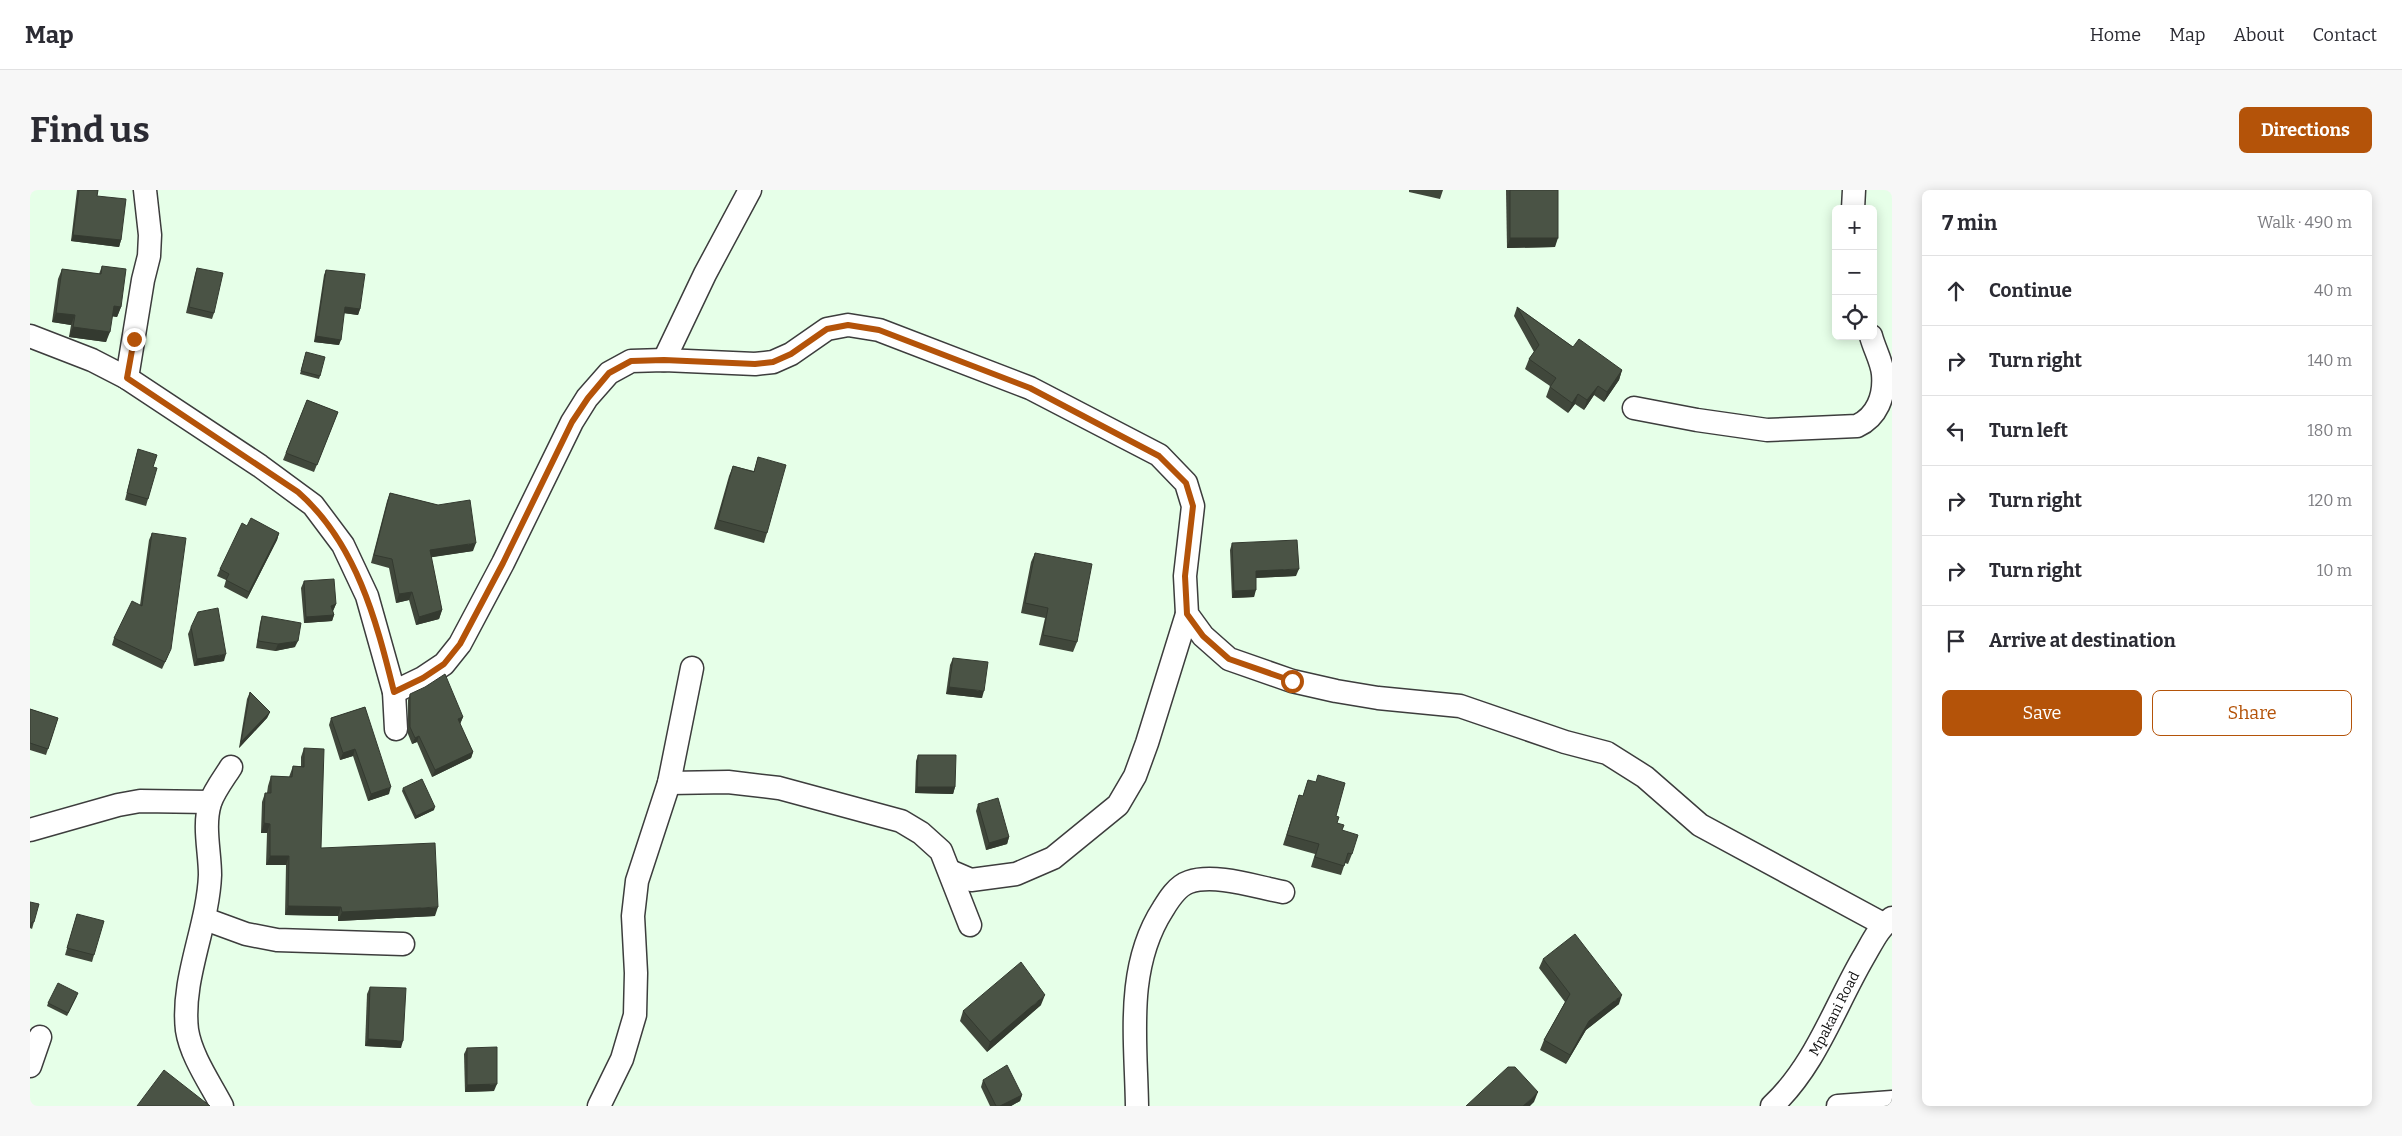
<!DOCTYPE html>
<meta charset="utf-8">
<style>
:root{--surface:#fff;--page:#f7f7f7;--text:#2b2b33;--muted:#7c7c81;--line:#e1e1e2;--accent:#b45309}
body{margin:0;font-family:Bitter,serif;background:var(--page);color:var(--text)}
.controls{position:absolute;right:15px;top:15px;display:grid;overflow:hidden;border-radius:8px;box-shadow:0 2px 12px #0003}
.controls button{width:45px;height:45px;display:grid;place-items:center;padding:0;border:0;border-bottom:1px solid var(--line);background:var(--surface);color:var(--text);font:25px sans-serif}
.stop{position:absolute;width:15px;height:15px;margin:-11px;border:4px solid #b45309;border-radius:50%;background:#fff}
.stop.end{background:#b45309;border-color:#fff;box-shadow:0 1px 5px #0008}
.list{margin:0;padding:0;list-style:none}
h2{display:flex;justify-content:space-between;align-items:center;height:65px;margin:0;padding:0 20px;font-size:21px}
h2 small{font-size:16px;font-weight:400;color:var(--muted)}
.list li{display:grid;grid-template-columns:32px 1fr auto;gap:15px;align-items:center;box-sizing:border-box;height:70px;padding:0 20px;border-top:1px solid var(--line)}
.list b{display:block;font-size:19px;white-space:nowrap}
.list em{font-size:16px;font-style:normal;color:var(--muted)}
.actions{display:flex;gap:10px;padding:15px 20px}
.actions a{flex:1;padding:11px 0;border:1px solid var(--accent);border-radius:8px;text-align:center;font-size:18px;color:var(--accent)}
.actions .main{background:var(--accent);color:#fff}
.icon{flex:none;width:28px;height:28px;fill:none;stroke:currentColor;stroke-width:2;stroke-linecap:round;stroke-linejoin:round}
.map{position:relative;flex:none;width:1862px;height:916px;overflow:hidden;border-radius:8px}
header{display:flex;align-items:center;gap:30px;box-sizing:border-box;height:70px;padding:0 25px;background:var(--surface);border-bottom:1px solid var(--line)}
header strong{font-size:24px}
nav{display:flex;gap:28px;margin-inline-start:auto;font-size:18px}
.intro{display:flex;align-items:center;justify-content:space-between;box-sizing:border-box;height:120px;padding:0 30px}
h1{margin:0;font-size:35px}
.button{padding:12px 22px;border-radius:8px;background:var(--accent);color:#fff;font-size:18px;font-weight:700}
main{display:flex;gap:30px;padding:0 30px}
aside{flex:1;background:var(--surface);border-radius:8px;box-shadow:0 2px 12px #0003}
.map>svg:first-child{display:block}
</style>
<header>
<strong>Map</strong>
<nav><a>Home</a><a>Map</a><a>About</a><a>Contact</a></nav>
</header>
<div class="intro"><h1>Find us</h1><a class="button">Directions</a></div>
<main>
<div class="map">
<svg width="1862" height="916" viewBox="0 0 1862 916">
<rect width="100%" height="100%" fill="#e6ffe8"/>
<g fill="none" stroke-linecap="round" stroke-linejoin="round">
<defs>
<g id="minor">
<path d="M 1823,19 L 1824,0"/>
<path d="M 0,146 L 62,170 L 97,188 L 230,276 L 283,315 L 313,355 L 337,406 L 364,502 L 366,539"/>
<path d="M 634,170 L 675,84 L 720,0"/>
<path d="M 97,188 L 113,90 L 119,66 L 120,45 L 115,0"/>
<path d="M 1604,218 L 1667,230 L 1737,240 L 1827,236 C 1847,227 1855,206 1853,184 C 1852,172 1844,158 1841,146"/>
<path d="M 364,502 L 393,488 L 414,474 L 430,454 L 473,373 L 542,232 L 557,208 L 579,183 L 601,171 L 634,170 L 725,174 L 743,172 L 761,164 L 797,139 L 818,135 L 849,140 L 1000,198 L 1129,265 L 1156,293 L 1163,316 L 1155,386 L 1157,424 L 1173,446 L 1199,469 L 1262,491 L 1306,501 L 1348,508 L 1430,516 L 1535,552 L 1577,563 L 1615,587 L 1670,635 L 1853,734"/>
<path d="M 639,593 L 698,592 L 749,598 L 871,631 L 891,643 L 911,661 L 940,735"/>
<path d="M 0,640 L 88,615 L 110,611 L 180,612"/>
<path d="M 920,681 L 941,690 L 986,684 L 1023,668 L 1088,615 L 1105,586 L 1117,553 L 1157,424"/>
<path d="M 175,729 L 216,744 L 247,750 L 373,754"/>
<path d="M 0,876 L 10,847"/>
<path d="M 192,916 C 180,893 161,866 157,840 C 151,788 178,737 180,685 C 180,662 173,636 180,613 C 184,601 194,588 201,577"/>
<path d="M 569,916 L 592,869 L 605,825 L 606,783 L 603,726 L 607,691 L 639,593 L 662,478"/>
<path d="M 1107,916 C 1106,849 1095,778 1133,719 C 1139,709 1147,696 1159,692 C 1185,683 1226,697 1253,702"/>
<path id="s1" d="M 1742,916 C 1785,876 1804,818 1833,768 C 1842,753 1848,738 1862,728"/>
<path d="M 1808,916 L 1862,912"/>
</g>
</defs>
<use href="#minor" stroke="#3d3d3d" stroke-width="25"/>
<use href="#minor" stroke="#fff" stroke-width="22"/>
</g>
<g fill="#40473b">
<path d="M 47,0 L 68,0 L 67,6 L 91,50 L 89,57 L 41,51 Z"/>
<path d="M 1379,0 L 1413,0 L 1410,9 L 1379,2 Z"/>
<path d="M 1476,0 L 1528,0 L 1525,57 L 1477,58 Z"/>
<path d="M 72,76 L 91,117 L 87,127 L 82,126 L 76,152 L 39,147 L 41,135 L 22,132 L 28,89 L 32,79 L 69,84 Z"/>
<path d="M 167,78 L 184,123 L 182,129 L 156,123 L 165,84 Z"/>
<path d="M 296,80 L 330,119 L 328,125 L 314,123 L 309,155 L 284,152 L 294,85 Z"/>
<path d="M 1487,117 L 1543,157 L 1592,180 L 1589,190 L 1574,212 L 1564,205 L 1554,220 L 1545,214 L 1538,223 L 1516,207 L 1520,196 L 1495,179 L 1499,169 L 1504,162 L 1484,126 Z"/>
<path d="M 276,162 L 290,186 L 289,189 L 270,184 Z"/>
<path d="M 277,210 L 308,222 L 284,282 L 253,270 Z"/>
<path d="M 108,259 L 123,277 L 118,309 L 116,316 L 95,310 L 106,266 Z"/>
<path d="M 728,267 L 737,343 L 734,353 L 684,339 L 699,286 L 703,276 L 724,281 Z"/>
<path d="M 360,303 L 408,315 L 443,361 L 401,367 L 412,420 L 409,429 L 386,435 L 379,410 L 366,413 L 359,378 L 341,373 L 357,311 Z"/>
<path d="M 217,336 L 249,343 L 247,350 L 217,409 L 194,397 L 196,390 L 187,386 L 190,379 Z"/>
<path d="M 122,343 L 138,466 L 132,479 L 82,455 L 84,448 L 110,415 L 119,350 Z"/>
<path d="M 1202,353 L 1266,386 L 1226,388 L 1224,407 L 1202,408 L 1200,360 Z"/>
<path d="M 1005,363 L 1047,452 L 1043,462 L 1009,455 L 1015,428 L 991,423 L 1001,372 Z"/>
<path d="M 274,391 L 306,414 L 303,421 L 304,425 L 302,431 L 274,433 L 271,398 Z"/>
<path d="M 232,426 L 265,457 L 245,461 L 226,458 L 230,433 Z"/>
<path d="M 161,437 L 194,471 L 164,476 L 158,444 Z"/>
<path d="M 923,468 L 952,508 L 916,504 L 920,475 Z"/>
<path d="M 220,502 L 240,522 L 237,528 L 209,558 L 217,509 Z"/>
<path d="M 380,504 L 433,527 L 430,534 L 443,562 L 441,568 L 402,587 L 387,552 L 382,554 L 378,544 L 378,510 Z"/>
<path d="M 335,517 L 359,604 L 338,611 L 323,566 L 310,570 L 299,535 L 301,528 Z"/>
<path d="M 0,519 L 28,528 L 16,565 L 0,560 Z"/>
<path d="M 274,558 L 291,658 L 405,726 L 308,731 L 308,726 L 255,725 L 256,675 L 236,675 L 237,643 L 231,643 L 232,612 L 235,603 L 237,603 L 238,596 L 241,586 L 259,587 L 263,576 L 271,576 L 271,567 Z"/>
<path d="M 888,565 L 925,597 L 923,604 L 885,603 L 886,571 Z"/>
<path d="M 1278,590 L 1306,626 L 1307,633 L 1312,640 L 1322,664 L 1318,674 L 1315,673 L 1311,685 L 1281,677 L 1285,664 L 1253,655 L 1269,605 L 1273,606 Z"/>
<path d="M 373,598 L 404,620 L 385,629 L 372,601 Z"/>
<path d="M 948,614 L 979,647 L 977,654 L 956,660 L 946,621 Z"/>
<path d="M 0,712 L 4,732 L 2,739 L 0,738 Z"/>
<path d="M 47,724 L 64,765 L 62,772 L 35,765 Z"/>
<path d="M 1513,769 L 1589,814 L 1556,840 L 1536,874 L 1510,860 L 1514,850 L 1535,812 L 1509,778 Z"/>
<path d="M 340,797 L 371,858 L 335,856 L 337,804 Z"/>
<path d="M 47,806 L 37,826 L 17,816 L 18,813 Z"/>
<path d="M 1011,815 L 957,862 L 930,831 L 933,821 Z"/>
<path d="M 437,858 L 464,901 L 435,902 L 434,864 Z"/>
<path d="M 953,890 L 992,905 L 990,911 L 981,916 L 960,916 L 951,897 Z"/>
</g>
<g fill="#343a30">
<path d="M 43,45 L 91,50 L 89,57 L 41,51 Z"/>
<path d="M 1480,48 L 1528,48 L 1525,57 L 1477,58 Z"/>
<path d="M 84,116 L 91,117 L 87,127 L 80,126 Z"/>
<path d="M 315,117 L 330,119 L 328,125 L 313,123 Z"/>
<path d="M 26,123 L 45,125 L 41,135 L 22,132 Z"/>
<path d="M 43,137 L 80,142 L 76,152 L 39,147 Z"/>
<path d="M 286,146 L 311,150 L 309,155 L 284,152 Z"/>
<path d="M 1592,180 L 1589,190 L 1574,212 L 1577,202 Z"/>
<path d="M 1568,196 L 1564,205 L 1554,220 L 1557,210 Z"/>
<path d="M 1548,204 L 1545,214 L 1538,223 L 1542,213 Z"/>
<path d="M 249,343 L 247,350 L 217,409 L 219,402 Z"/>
<path d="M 446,353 L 443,361 L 397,368 L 400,360 Z"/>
<path d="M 1269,379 L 1266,386 L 1223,388 L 1226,381 Z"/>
<path d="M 1226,400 L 1224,407 L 1202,408 L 1204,401 Z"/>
<path d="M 382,402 L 379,410 L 366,413 L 369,404 Z"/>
<path d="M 306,414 L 303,421 L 299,423 L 301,416 Z"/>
<path d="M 412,420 L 409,429 L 386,435 L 389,427 Z"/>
<path d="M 304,425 L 302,431 L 274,433 L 276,427 Z"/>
<path d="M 268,451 L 265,457 L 245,461 L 248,454 Z"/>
<path d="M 196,464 L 194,471 L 164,476 L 167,469 Z"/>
<path d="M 919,497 L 954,501 L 952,508 L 916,504 Z"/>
<path d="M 240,522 L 237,528 L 209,558 L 211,552 Z"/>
<path d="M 433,527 L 430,534 L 425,536 L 428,529 Z"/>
<path d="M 389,546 L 387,552 L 382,554 L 385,548 Z"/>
<path d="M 325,559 L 323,566 L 310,570 L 313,563 Z"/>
<path d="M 443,562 L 441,568 L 402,587 L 405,580 Z"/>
<path d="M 361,597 L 359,604 L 338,611 L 341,604 Z"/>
<path d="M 887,597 L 925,597 L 923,604 L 885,603 Z"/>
<path d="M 405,617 L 404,620 L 385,629 L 386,626 Z"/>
<path d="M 234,633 L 240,634 L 237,643 L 231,643 Z"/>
<path d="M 979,647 L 977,654 L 956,660 L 959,653 Z"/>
<path d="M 240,666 L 259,666 L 256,675 L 236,675 Z"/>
<path d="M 258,716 L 311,717 L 308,726 L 255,725 Z"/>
<path d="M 408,717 L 405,726 L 308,731 L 312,722 Z"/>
<path d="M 1015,805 L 1011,815 L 957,862 L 960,852 Z"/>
<path d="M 1592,805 L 1589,814 L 1556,840 L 1536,874 L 1540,865 L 1559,831 Z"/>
<path d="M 338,849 L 373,851 L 371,858 L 335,856 Z"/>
<path d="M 467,894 L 464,901 L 435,902 L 437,895 Z"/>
<path d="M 1508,902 L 1504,912 L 1500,916 L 1493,916 Z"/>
<path d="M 992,905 L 990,911 L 981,916 L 970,916 Z"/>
</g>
<g fill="#4a5345" stroke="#343a30">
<path d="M 49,0 L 68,0 L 67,6 L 96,9 L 91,50 L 43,45 Z"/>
<rect x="1480" y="0" width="48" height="48"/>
<path d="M 72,76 L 96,79 L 91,117 L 84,116 L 80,142 L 43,137 L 45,125 L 26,123 L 32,79 L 71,84 Z"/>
<path d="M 167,78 L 193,83 L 184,123 L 159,117 Z"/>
<path d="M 296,80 L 335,84 L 330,119 L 315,117 L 311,150 L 286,146 Z"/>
<path d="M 1487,117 L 1543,157 L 1549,149 L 1592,180 L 1577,202 L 1568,196 L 1557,210 L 1548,204 L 1542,213 L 1520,197 L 1526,188 L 1499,169 L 1509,155 Z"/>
<path d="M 276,162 L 295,167 L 290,186 L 271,181 Z"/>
<path d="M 277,210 L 308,222 L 287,275 L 256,263 Z"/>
<path d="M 108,259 L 127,265 L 123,277 L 127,278 L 118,309 L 97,303 Z"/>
<path d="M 728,267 L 756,275 L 737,343 L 688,330 L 703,276 L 724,282 Z"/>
<path d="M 360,303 L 408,315 L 440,310 L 446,353 L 400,360 L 412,420 L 389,427 L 382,402 L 369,404 L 362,369 L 344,365 Z"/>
<path d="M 221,328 L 249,343 L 219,402 L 196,390 L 199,384 L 190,379 L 212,333 L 217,336 Z"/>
<path d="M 122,343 L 156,348 L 141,459 L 135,472 L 84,448 L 102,411 L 112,416 Z"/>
<path d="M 1267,350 L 1269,379 L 1226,381 L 1226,400 L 1204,401 L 1202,353 Z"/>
<path d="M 1005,363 L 1062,374 L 1047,452 L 1013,445 L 1018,418 L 995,413 Z"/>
<path d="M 304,389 L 306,414 L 301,416 L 304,425 L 276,427 L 274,391 Z"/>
<path d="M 188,418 L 196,464 L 167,469 L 161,437 L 168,422 Z"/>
<path d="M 232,426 L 271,433 L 268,451 L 248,454 L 228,451 Z"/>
<path d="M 923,468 L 958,472 L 954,501 L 919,497 Z"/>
<path d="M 415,484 L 433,527 L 428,529 L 443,562 L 405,580 L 389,546 L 385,548 L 380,537 L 380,504 L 395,497 Z"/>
<path d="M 220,502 L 240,522 L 211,552 Z"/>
<path d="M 335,517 L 361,597 L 341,604 L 325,559 L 313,563 L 301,528 Z"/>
<path d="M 0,519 L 28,528 L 18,559 L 0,553 Z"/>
<path d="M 274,558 L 294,559 L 291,658 L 405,653 L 408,717 L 312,722 L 311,717 L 258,716 L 259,666 L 240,666 L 240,634 L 234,633 L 235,603 L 241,603 L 241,586 L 262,587 L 263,576 L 274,577 Z"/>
<path d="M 888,565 L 926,565 L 925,597 L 887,597 Z"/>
<path d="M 1288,585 L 1315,593 L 1306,626 L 1309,627 L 1307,633 L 1314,635 L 1312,640 L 1328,645 L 1322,664 L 1318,663 L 1314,676 L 1285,667 L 1289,654 L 1257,645 L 1269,605 L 1273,606 L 1278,590 L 1286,592 Z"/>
<path d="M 392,589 L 405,617 L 386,626 L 373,598 Z"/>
<path d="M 968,608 L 979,647 L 959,653 L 948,614 Z"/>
<path d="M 0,712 L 9,714 L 4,732 L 2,732 L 0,737 Z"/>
<path d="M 47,724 L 74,731 L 64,765 L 37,758 Z"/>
<path d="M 1545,744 L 1592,805 L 1559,831 L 1540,865 L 1514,850 L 1540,804 L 1513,769 Z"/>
<path d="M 991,772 L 1015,805 L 960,852 L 933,821 Z"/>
<path d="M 28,793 L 48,803 L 38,823 L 18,813 Z"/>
<path d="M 340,797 L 376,798 L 373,851 L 338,849 Z"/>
<path d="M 467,857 L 467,894 L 437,895 L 437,858 Z"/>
<path d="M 977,875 L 992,905 L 970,916 L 966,916 L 953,890 Z"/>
<path d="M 1478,877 L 1485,877 L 1508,902 L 1493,916 L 1436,916 Z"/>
<path d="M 134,880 L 180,916 L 107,916 Z"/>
</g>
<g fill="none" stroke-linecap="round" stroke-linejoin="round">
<path stroke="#b45309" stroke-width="6" d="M 104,149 L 97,188 L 268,302 C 326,353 346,429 364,502 L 393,488 L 414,474 L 430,454 L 473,373 L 542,232 L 558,208 L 579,183 L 601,171 L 634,170 L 725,174 L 743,172 L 761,164 L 797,139 L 818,135 L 849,140 L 1000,198 L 1129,266 L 1156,293 L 1163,316 L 1155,386 L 1157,424 L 1173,446 L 1199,469 L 1262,491"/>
</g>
<g text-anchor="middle" stroke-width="5" stroke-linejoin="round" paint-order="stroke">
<g font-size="14" fill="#0a0a0a" stroke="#fff">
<text dy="5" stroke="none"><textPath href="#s1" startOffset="112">Mpakani Road</textPath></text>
</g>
</g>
</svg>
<div class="controls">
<button>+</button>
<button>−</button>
<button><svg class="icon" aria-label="locate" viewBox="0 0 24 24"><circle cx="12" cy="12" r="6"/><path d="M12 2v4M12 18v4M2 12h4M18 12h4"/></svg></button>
</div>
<div class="stop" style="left:1262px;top:491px"></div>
<div class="stop end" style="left:104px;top:149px"></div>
</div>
<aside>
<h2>7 min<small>Walk · 490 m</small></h2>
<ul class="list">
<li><svg class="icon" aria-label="ahead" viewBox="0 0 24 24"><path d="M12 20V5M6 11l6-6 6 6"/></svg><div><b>Continue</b></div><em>40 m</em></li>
<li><svg class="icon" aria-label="right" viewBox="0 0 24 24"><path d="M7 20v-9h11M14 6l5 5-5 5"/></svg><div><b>Turn right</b></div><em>140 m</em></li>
<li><svg class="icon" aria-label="left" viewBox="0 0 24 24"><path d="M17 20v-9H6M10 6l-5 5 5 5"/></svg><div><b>Turn left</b></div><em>180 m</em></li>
<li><svg class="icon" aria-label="right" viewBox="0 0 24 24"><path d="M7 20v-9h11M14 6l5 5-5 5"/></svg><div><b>Turn right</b></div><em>120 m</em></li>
<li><svg class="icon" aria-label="right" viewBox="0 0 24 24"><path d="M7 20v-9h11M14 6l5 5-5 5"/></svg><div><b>Turn right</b></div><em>10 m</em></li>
<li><svg class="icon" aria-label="arrive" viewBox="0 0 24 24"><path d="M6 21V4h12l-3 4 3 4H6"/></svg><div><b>Arrive at destination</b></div></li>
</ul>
<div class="actions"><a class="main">Save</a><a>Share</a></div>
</aside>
</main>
